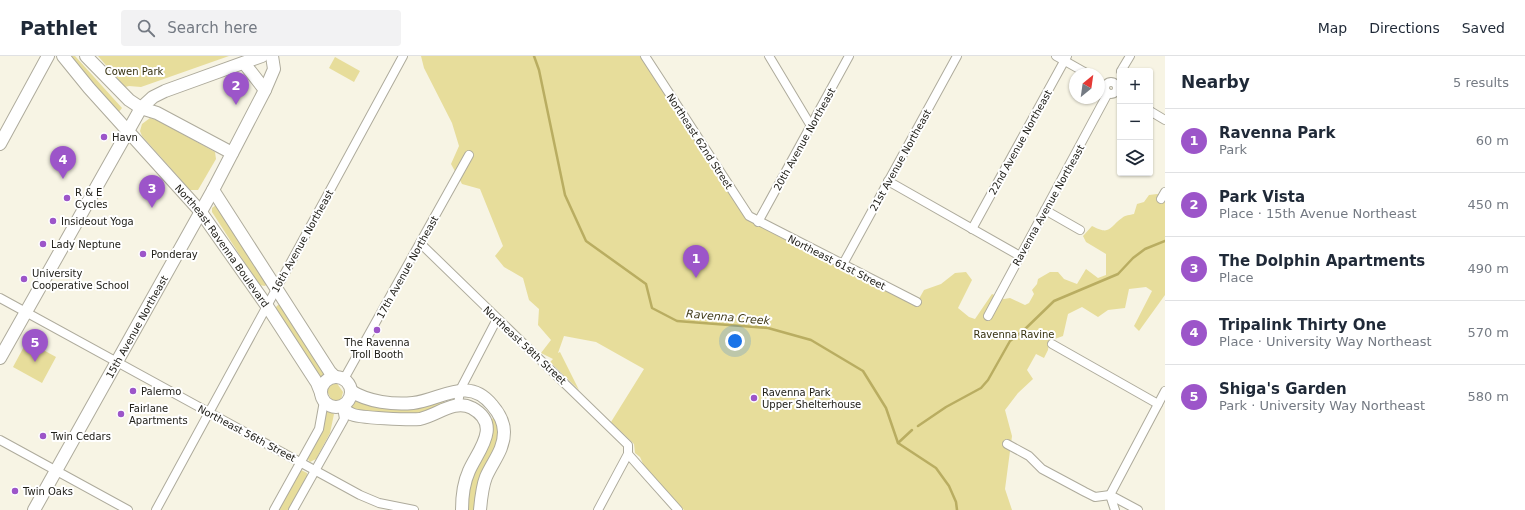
<!DOCTYPE html>
<meta charset="utf-8">
<style>
:root{--surface:#fff;--page:#f2f2f3;--text:#1f2937;--muted:#747a83;--line:#e0e1e3;--accent:#9c55c9}
body{margin:0;font-family:"DejaVu Sans",sans-serif;background:var(--page);color:var(--text)}
.controls{position:absolute;right:12px;top:12px;display:grid;overflow:hidden;border-radius:4px;box-shadow:0 1px 3px #0004}
.controls button{width:36px;height:36px;display:grid;place-items:center;padding:0;border:0;border-bottom:1px solid var(--line);background:var(--surface);color:var(--text);font:20px sans-serif}
.compass{position:absolute;left:1069px;top:12px;width:36px;height:36px;border-radius:50%;background:var(--surface);box-shadow:0 1px 3px #0004;rotate:29deg}
.you{position:absolute;left:735px;top:285px;width:14px;height:14px;margin:-10px;border:3px solid #fff;border-radius:50%;background:#1a73e8;box-shadow:0 0 0 6px #1a73e833}
.badge{display:grid;place-items:center;width:26px;height:26px;border-radius:50%;background:var(--accent);color:#fff;font-size:13px;font-weight:700}
.pin{position:absolute;translate:-50% -33px;filter:drop-shadow(0 1px 2px #0008)}
.pin::after{content:'';position:absolute;top:21px;width:14px;height:12px;background:inherit;clip-path:polygon(0 0,100% 0,50% 100%)}
.list{margin:0;padding:0;list-style:none}
h2{display:flex;justify-content:space-between;align-items:center;height:52px;margin:0;padding:0 16px;font-size:17px}
h2 small{font-size:13px;font-weight:400;color:var(--muted)}
.list li{display:grid;grid-template-columns:26px 1fr auto;gap:12px;align-items:center;box-sizing:border-box;height:64px;padding:0 16px;border-top:1px solid var(--line)}
.list b{display:block;font-size:15px;white-space:nowrap}
.list p{margin:0;font-size:13px;white-space:nowrap;color:var(--muted)}
.list em{font-size:13px;font-style:normal;color:var(--muted)}
.icon{flex:none;width:22px;height:22px;fill:none;stroke:currentColor;stroke-width:2;stroke-linecap:round;stroke-linejoin:round}
.map{position:relative;flex:none;width:1165px;height:454px;overflow:hidden}
header{display:flex;align-items:center;gap:24px;box-sizing:border-box;height:56px;padding:0 20px;background:var(--surface);border-bottom:1px solid var(--line)}
header strong{font-size:19px}
nav{display:flex;gap:22px;margin-inline-start:auto;font-size:14px}
.search{width:280px;height:36px;background:var(--page);display:flex;align-items:center;gap:10px;box-sizing:border-box;padding:0 14px;border-radius:4px;color:var(--muted);font-size:15px}
main{display:flex}
aside{flex:1;background:var(--surface)}
.map>svg:first-child{display:block}
</style>
<header>
<strong>Pathlet</strong>
<div class="search"><svg class="icon" aria-label="search" viewBox="0 0 24 24"><circle cx="10" cy="10" r="6"/><path d="M15 15l6 6"/></svg>Search here</div>
<nav><a>Map</a><a>Directions</a><a>Saved</a></nav>
</header>
<main>
<div class="map">
<svg width="1165" height="454" viewBox="0 0 1165 454">
<rect width="100%" height="100%" fill="#f7f4e4"/>
<g fill="#e7dd9b">
<path d="M 66,0 L 75,0 L 122,52 L 118,57 Z"/>
<path d="M 98,0 L 229,0 L 141,31 L 129,30 L 125,31 Z"/>
<path d="M 421,0 L 646,0 L 748,164 L 818,201 L 844,211 L 915,250 L 924,234 L 941,228 L 955,217 L 966,216 L 972,224 L 958,252 L 969,261 L 975,263 L 992,238 L 1004,243 L 1010,242 L 1025,249 L 1029,247 L 1034,238 L 1032,234 L 1037,228 L 1038,223 L 1050,216 L 1058,216 L 1064,223 L 1077,228 L 1086,213 L 1098,222 L 1106,219 L 1106,198 L 1086,186 L 1083,180 L 1092,170 C 1111,180 1109,171 1122,162 C 1125,159 1130,159 1134,158 L 1137,148 L 1144,146 L 1149,139 L 1157,138 L 1165,141 L 1165,239 L 1139,275 L 1134,270 L 1152,235 L 1146,231 L 1129,233 L 1125,252 L 1108,254 L 1098,261 L 1082,251 L 1068,258 L 1063,280 L 1049,285 L 1048,294 L 1044,302 L 1036,298 L 1027,314 L 1033,323 L 1018,337 L 1005,354 L 1012,380 L 1005,433 L 1012,454 L 684,454 L 644,410 L 640,401 L 635,397 L 634,388 L 611,366 L 644,313 L 596,286 L 564,280 L 558,297 L 560,296 L 579,334 L 550,306 L 553,303 L 541,297 L 551,284 L 538,269 L 539,253 L 529,244 L 523,222 L 504,211 L 495,200 L 503,190 L 480,133 L 462,128 L 451,108 L 459,90 L 452,67 L 424,12 Z"/>
<path d="M 335,1 L 360,15 L 354,26 L 329,12 Z"/>
<path d="M 150,62 L 157,64 L 215,96 L 216,103 L 198,134 L 190,134 L 142,80 L 140,75 L 142,68 Z"/>
<path d="M 216,149 L 268,227 L 265,230 L 259,229 L 212,156 L 212,152 Z"/>
<path d="M 278,249 L 280,249 L 327,318 L 319,324 L 275,252 Z"/>
<path d="M 27,285 L 56,301 L 42,327 L 13,311 Z"/>
<path d="M 336,326 L 343,336 L 341,344 L 337,346 L 331,343 L 325,331 L 329,327 Z"/>
<path d="M 351,341 L 442,343 L 445,347 L 420,359 L 356,355 L 349,350 Z"/>
<path d="M 327,354 L 334,358 L 330,377 L 316,403 L 310,406 L 307,402 L 325,363 Z"/>
<path d="M 495,362 L 500,379 L 476,454 L 466,454 L 467,434 L 490,363 Z"/>
<path d="M 301,414 L 307,417 L 307,421 L 289,454 L 278,454 Z"/>
</g>
<g fill="none" stroke-linecap="round" stroke-linejoin="round">
<g stroke="#b9ad61" stroke-width="2.5">
<path d="M 534,0 L 539,14 L 565,139 L 586,185 L 646,228 L 652,252 L 677,265 L 768,272 L 811,284 L 863,315 L 886,352 L 898,387 L 936,412 L 949,430 L 956,446 L 957,454"/>
<path d="M 918,370 L 946,351 L 981,332 L 988,324 L 1010,285 L 1023,275 L 1054,245 L 1118,218 L 1133,202 L 1145,193 L 1165,185"/>
<path d="M 898,387 L 912,374"/>
</g>
<defs>
<g id="street">
<path d="M 645,0 L 749,160 L 917,246"/>
<path d="M 769,0 L 811,70"/>
<path d="M 1056,0 L 1088,18"/>
<path d="M 1121,15 L 1130,0"/>
<circle cx="1111" cy="32" r="6"/>
<path d="M 1150,55 L 1165,64"/>
<path d="M 888,125 L 1020,200"/>
<path d="M 1161,143 L 1165,136"/>
<path d="M 1045,154 L 1080,174"/>
<path d="M 758,166 L 849,0"/>
<path d="M 972,173 L 1067,0"/>
<path d="M 420,187 L 628,389 L 628,398 L 598,454"/>
<path d="M 843,208 L 957,0"/>
<path d="M 0,242 L 360,439 L 379,447 L 414,454"/>
<path d="M 988,260 L 1108,37"/>
<path d="M 1052,288 L 1158,348"/>
<path d="M 344,323 L 469,99"/>
<path d="M 458,349 L 460,334 L 497,263"/>
<path d="M 0,384 L 128,454"/>
<path d="M 1007,388 L 1029,400 L 1042,413 L 1085,436 L 1095,441 L 1110,439 L 1138,454"/>
<path d="M 628,398 L 678,454"/>
<path d="M 156,454 L 403,0"/>
<path d="M 274,454 L 319,373 L 324,345"/>
<path d="M 293,454 L 344,363 L 342,351"/>
<path d="M 1115,454 L 1110,439 L 1165,335"/>
</g>
<g id="secondary">
<path id="s1" d="M 63,0 L 89,32 L 200,155 L 267,250 L 317,327 L 321,337"/>
<path d="M 86,0 L 129,44 L 141,52 L 157,57 L 232,97"/>
<path d="M 244,7 L 265,34"/>
<path d="M 0,88 L 48,0"/>
<path d="M 213,134 L 330,316 L 335,321"/>
<path d="M 0,302 L 141,52 L 153,41 L 165,35 L 262,0"/>
<circle cx="336" cy="336" r="15"/>
<path d="M 351,335 C 368,346 394,349 413,347 C 441,344 468,319 492,349 C 499,357 504,366 504,376 C 504,394 493,405 486,421 C 482,431 481,443 480,454"/>
<path d="M 342,351 C 344,353 348,357 351,358 C 358,362 411,364 420,363 C 438,359 454,343 472,352 C 503,369 477,396 469,415 C 463,428 462,440 462,454"/>
<path id="s2" d="M 34,454 L 213,134 L 265,34 L 274,13 L 272,0"/>
</g>
</defs>
<use href="#street" stroke="#aeab9c" stroke-width="10"/>
<use href="#secondary" stroke="#aeab9c" stroke-width="14"/>
<use href="#street" stroke="#fff" stroke-width="8"/>
<use href="#secondary" stroke="#fff" stroke-width="12"/>
</g>
<g fill="#9c55c9" stroke="#fff" stroke-width="1.5">
<circle cx="104" cy="81" r="4"/>
<circle cx="67" cy="142" r="4"/>
<circle cx="53" cy="165" r="4"/>
<circle cx="43" cy="188" r="4"/>
<circle cx="143" cy="198" r="4"/>
<circle cx="24" cy="223" r="4"/>
<circle cx="377" cy="274" r="4"/>
<circle cx="133" cy="335" r="4"/>
<circle cx="754" cy="342" r="4"/>
<circle cx="121" cy="358" r="4"/>
<circle cx="43" cy="380" r="4"/>
<circle cx="15" cy="435" r="4"/>
</g>
<g text-anchor="middle" stroke-width="4" stroke-linejoin="round" paint-order="stroke">
<g font-size="10" fill="#35300e" stroke="#fff">
<text x="134" y="19">Cowen Park</text>
<text x="1014" y="282">Ravenna Ravine</text>
</g>
<g font-size="10" fill="#22211b" stroke="#fff" text-anchor="start">
<text x="112" y="85">Havn</text>
<text x="75" y="140">R &amp; E<tspan x="75" dy="12">Cycles</tspan></text>
<text x="61" y="169">Insideout Yoga</text>
<text x="51" y="192">Lady Neptune</text>
<text x="151" y="202">Ponderay</text>
<text x="32" y="221">University<tspan x="32" dy="12">Cooperative School</tspan></text>
<text x="377" y="290" text-anchor="middle">The Ravenna<tspan x="377" dy="12">Troll Booth</tspan></text>
<text x="141" y="339">Palermo</text>
<text x="762" y="340">Ravenna Park<tspan x="762" dy="12">Upper Shelterhouse</tspan></text>
<text x="129" y="356">Fairlane<tspan x="129" dy="12">Apartments</tspan></text>
<text x="51" y="384">Twin Cedars</text>
<text x="23" y="439">Twin Oaks</text>
</g>
<g font-size="10" fill="#22211b" stroke="#fff">
<text transform="translate(804 83) rotate(-61)" y="4">20th Avenue Northeast</text>
<text transform="translate(700 85) rotate(57)" y="4">Northeast 62nd Street</text>
<text transform="translate(1020 86) rotate(-61)" y="4">22nd Avenue Northeast</text>
<text transform="translate(900 104) rotate(-61)" y="4">21st Avenue Northeast</text>
<text transform="translate(1048 149) rotate(-61)" y="4">Ravenna Avenue Northeast</text>
<text transform="translate(302 185) rotate(-61)" y="4">16th Avenue Northeast</text>
<text dy="4" stroke="none"><textPath href="#s1" startOffset="248">Northeast Ravenna Boulevard</textPath></text>
<text transform="translate(837 206) rotate(27)" y="4">Northeast 61st Street</text>
<text transform="translate(407 211) rotate(-61)" y="4">17th Avenue Northeast</text>
<text dy="4" stroke="none"><textPath href="#s2" startOffset="210">15th Avenue Northeast</textPath></text>
<text transform="translate(525 289) rotate(43)" y="4">Northeast 58th Street</text>
<text transform="translate(247 377) rotate(28)" y="4">Northeast 56th Street</text>
</g>
<g font-size="11" font-style="italic" fill="#423c1b" stroke="#fff">
<text transform="translate(728 261) rotate(5)" y="4">Ravenna Creek</text>
</g>
</g>
</svg>
<div class="controls">
<button>+</button>
<button>−</button>
<button><svg class="icon" aria-label="layers" viewBox="0 0 24 24"><path d="M12 4l9 5-9 5-9-5zM3 14l9 5 9-5"/></svg></button>
</div>
<svg class="compass" viewBox="-18 -18 36 36"><path d="M0-13l5 13h-10z" fill="#e53935"/><path d="M0 13l5-13h-10z" fill="#747a83"/></svg>
<div class="you"></div>
<div class="pin badge" style="left:696px;top:222px">1</div>
<div class="pin badge" style="left:236px;top:49px">2</div>
<div class="pin badge" style="left:152px;top:152px">3</div>
<div class="pin badge" style="left:63px;top:123px">4</div>
<div class="pin badge" style="left:35px;top:306px">5</div>
</div>
<aside>
<h2>Nearby<small>5 results</small></h2>
<ul class="list">
<li><span class="badge">1</span><div><b>Ravenna Park</b><p>Park</p></div><em>60 m</em></li>
<li><span class="badge">2</span><div><b>Park Vista</b><p>Place · 15th Avenue Northeast</p></div><em>450 m</em></li>
<li><span class="badge">3</span><div><b>The Dolphin Apartments</b><p>Place</p></div><em>490 m</em></li>
<li><span class="badge">4</span><div><b>Tripalink Thirty One</b><p>Place · University Way Northeast</p></div><em>570 m</em></li>
<li><span class="badge">5</span><div><b>Shiga's Garden</b><p>Park · University Way Northeast</p></div><em>580 m</em></li>
</ul>
</aside>
</main>
